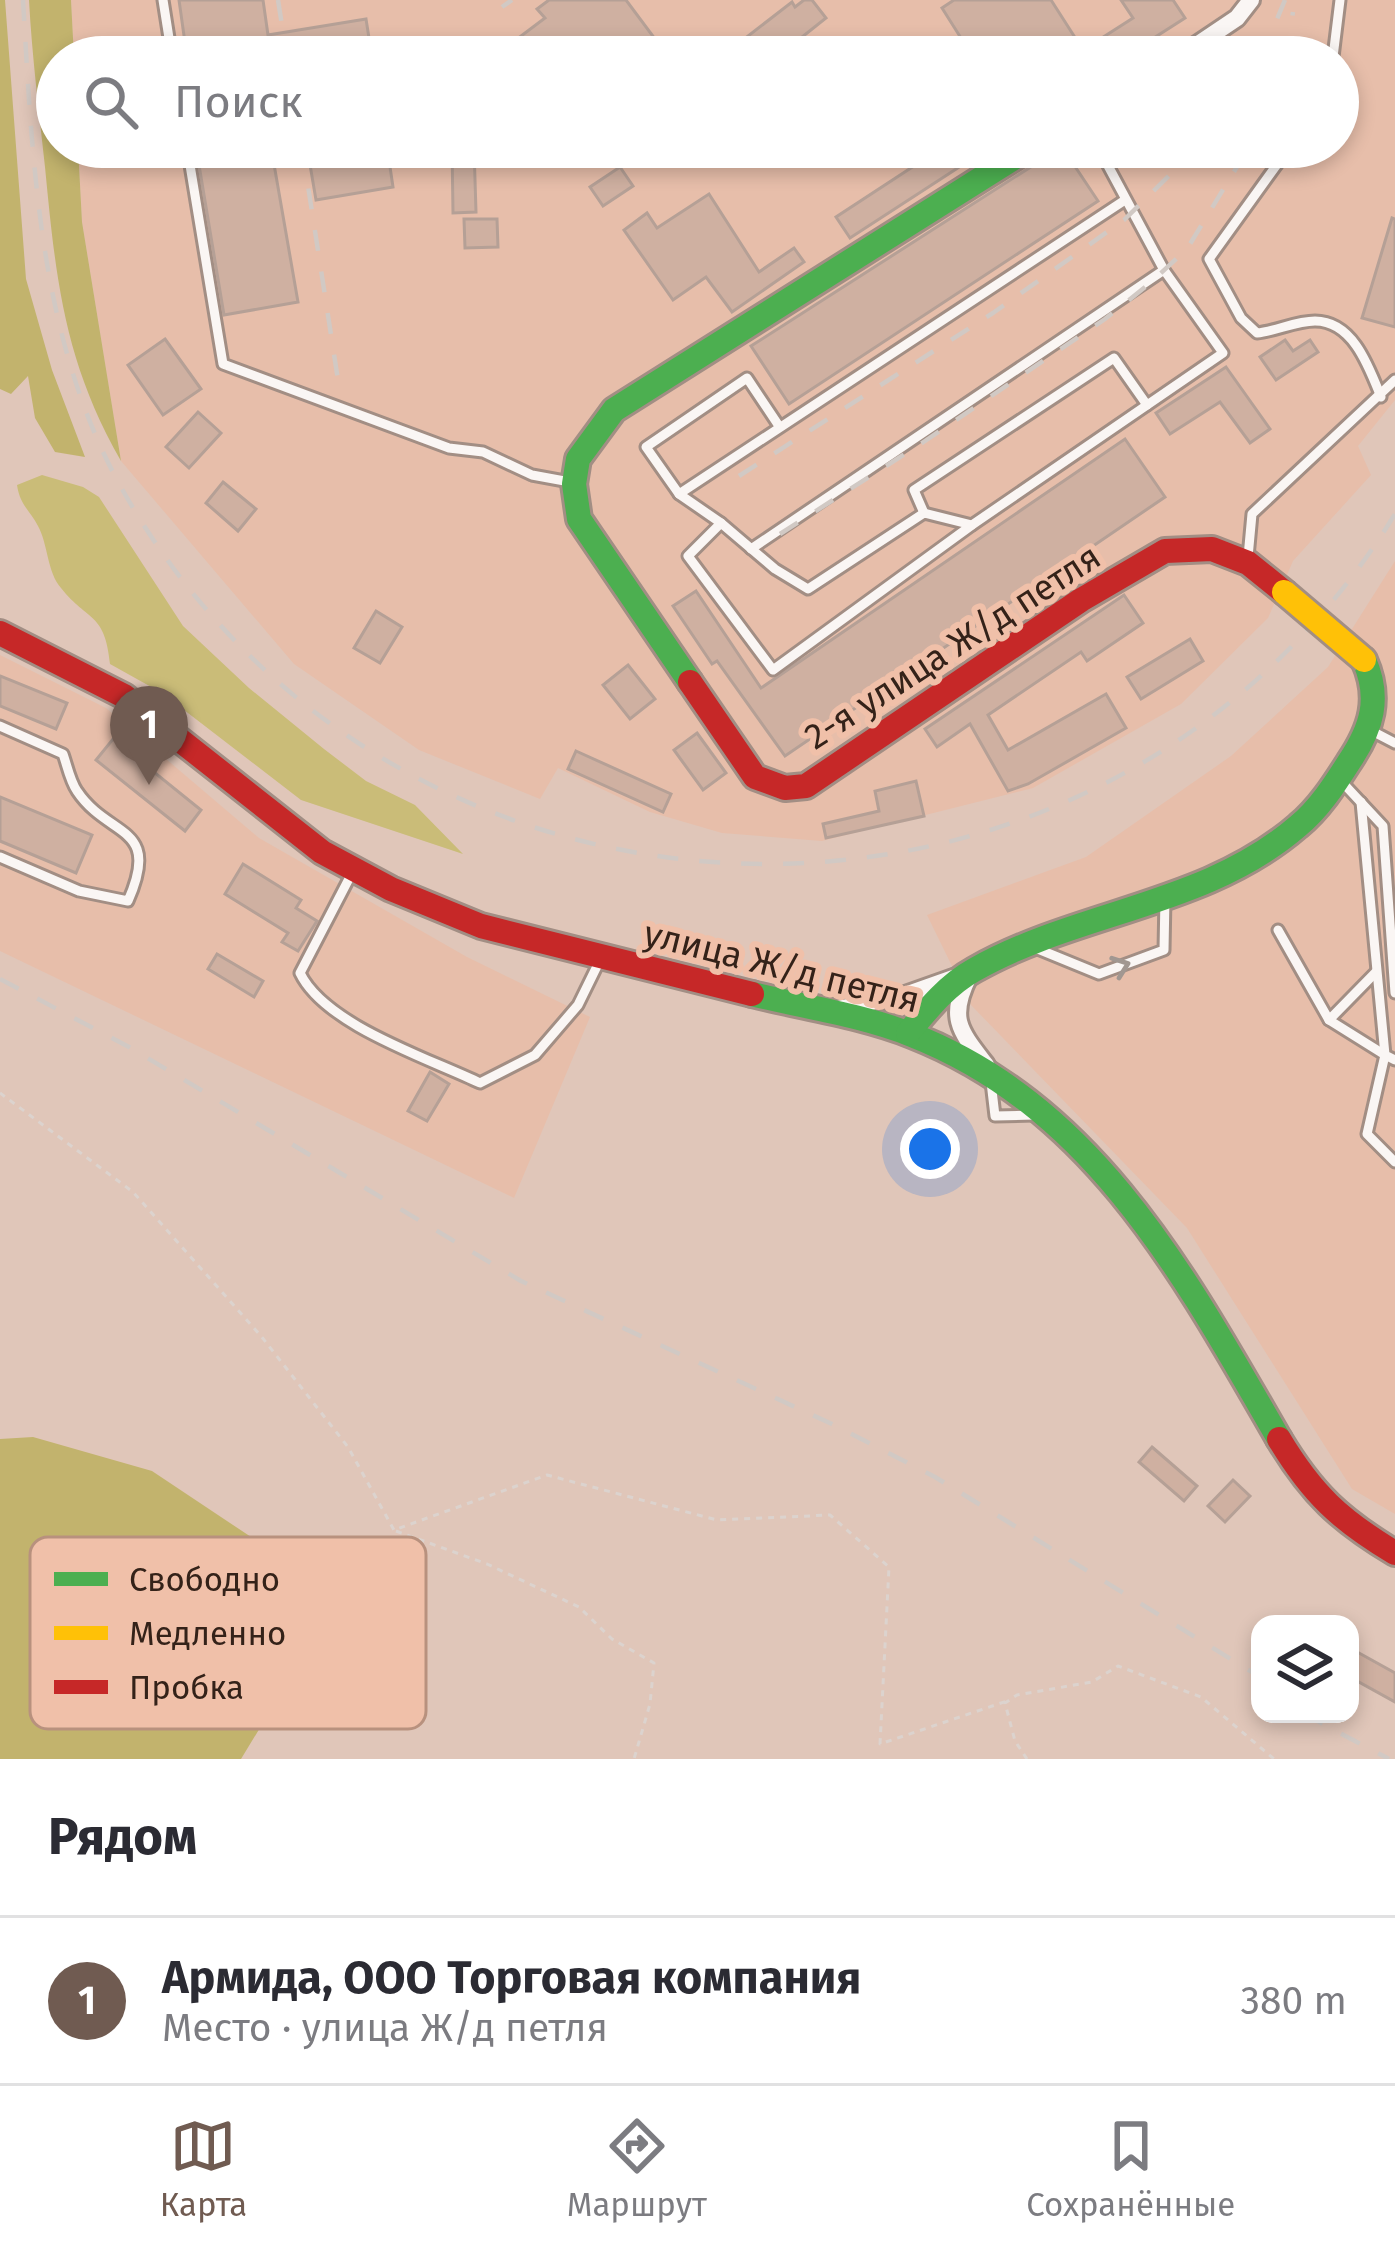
<!DOCTYPE html>
<html lang="ru">
<meta charset="utf-8">
<style>
:root{--surface:#fff;--page:#f2f2f3;--text:#2b2b33;--muted:#7c7c81;--line:#e1e1e2;--accent:#705b51}
body{margin:0;font-family:"Fira Sans",sans-serif;background:var(--page);color:var(--text)}
.controls{position:absolute;right:36px;bottom:36px;display:grid;overflow:hidden;border-radius:24px;box-shadow:0 6px 18px #0003}
.controls button{width:108px;height:108px;display:grid;place-items:center;padding:0;border:0;border-bottom:3px solid var(--line);background:var(--surface);color:var(--text);font:60px sans-serif}
.you{position:absolute;left:930px;top:1149px;width:42px;height:42px;margin:-30px;border:9px solid #fff;border-radius:50%;background:#1a73e8;box-shadow:0 0 0 18px #1a73e833}
.badge{display:grid;place-items:center;width:78px;height:78px;border-radius:50%;background:var(--accent);color:#fff;font-size:39px;font-weight:700}
.pin{position:absolute;translate:-50% -99px;filter:drop-shadow(0 3px 6px #0008)}
.pin::after{content:'';position:absolute;top:63px;width:42px;height:36px;background:inherit;clip-path:polygon(0 0,100% 0,50% 100%)}
.list{margin:0;padding:0;list-style:none}
h2{display:flex;justify-content:space-between;align-items:center;height:156px;margin:0;padding:0 48px;font-size:51px}
h2 small{font-size:39px;font-weight:400;color:var(--muted)}
.list li{display:grid;grid-template-columns:78px 1fr auto;gap:36px;align-items:center;box-sizing:border-box;height:168px;padding:0 48px;border-top:3px solid var(--line)}
.list b{display:block;font-size:45px;white-space:nowrap}
.list p{margin:0;font-size:39px;white-space:nowrap;color:var(--muted)}
.list em{font-size:39px;font-style:normal;color:var(--muted)}
.icon{flex:none;width:66px;height:66px;fill:none;stroke:currentColor;stroke-width:2;stroke-linecap:round;stroke-linejoin:round}
.map{position:relative;flex:none;width:1395px;height:1759px;overflow:hidden}
.search{position:absolute;background:var(--surface);box-shadow:0 6px 18px #0003;left:36px;right:36px;top:36px;height:132px;display:flex;align-items:center;gap:30px;box-sizing:border-box;padding:0 42px;border-radius:66px;color:var(--muted);font-size:45px}
.sheet{height:324px;background:var(--surface)}
nav{display:flex;justify-content:space-around;align-items:center;box-sizing:border-box;height:168px;border-top:3px solid var(--line);background:var(--surface);font-size:33px;color:var(--muted)}
nav a{display:grid;justify-items:center;gap:6px}
nav .on{color:var(--accent)}
.map>svg:first-child{display:block}
</style>
<div class="map">
<svg width="1395" height="1759" viewBox="0 0 1395 1759">
<rect width="100%" height="100%" fill="#e0c6b9"/>
<g fill="#e7beaa">
<path d="M 71,0 L 1395,0 L 1395,400 L 1358,446 L 1371,475 L 1293,561 L 1268,618 L 1181,704 L 1033,788 L 822,841 L 722,833 L 650,812 L 558,768 L 540,799 L 419,750 L 294,664 L 121,461 L 82,222 L 78,147 L 1338,147 L 1338,57 L 74,57 Z"/>
<path d="M 1395,561 L 1395,1514 L 1352,1489 L 1187,1228 L 971,1005 L 927,915 L 1086,857 L 1231,756 L 1328,667 Z"/>
<path d="M 0,655 L 106,708 L 259,838 L 467,957 L 590,1017 L 514,1198 L 0,951 Z"/>
</g>
<path fill="#cabc78" d="M 42,475 L 83,487 L 99,497 L 183,626 L 249,688 L 324,749 L 366,781 L 415,805 L 463,854 L 301,800 L 162,693 L 110,664 C 105,612 88,622 61,588 C 47,572 48,544 38,526 C 29,509 20,505 17,485 Z"/>
<g fill="#c2b36d">
<path d="M 0,0 L 5,0 L 26,279 L 52,370 L 85,457 L 55,452 L 35,418 L 28,376 L 11,394 L 0,389 Z"/>
<path d="M 29,0 L 71,0 L 74,57 L 57,57 L 57,147 L 78,147 L 82,222 L 121,461 C 64,361 56,280 45,167 C 39,111 32,56 29,0 Z"/>
<path d="M 33,1437 L 152,1471 L 260,1543 L 307,1546 L 345,1588 L 241,1759 L 0,1759 L 0,1439 Z"/>
</g>
<g fill="#cfb0a1" stroke="#b5a096" stroke-width="3">
<path d="M 179,0 L 263,0 L 268,35 L 366,19 L 372,57 L 187,57 Z"/>
<path d="M 549,0 L 626,0 L 664,51 L 657,57 L 530,57 L 517,39 L 545,18 L 537,9 Z"/>
<path d="M 804,0 L 812,0 L 826,18 L 777,57 L 721,57 L 792,2 L 795,7 Z"/>
<path d="M 954,0 L 1051,0 L 1083,50 L 1133,18 L 1121,0 L 1173,0 L 1185,18 L 1124,57 L 973,57 L 942,8 Z"/>
<path d="M 196,147 L 271,147 L 298,302 L 224,315 Z"/>
<path d="M 307,147 L 387,147 L 393,187 L 316,200 Z"/>
<path d="M 452,147 L 474,147 L 476,212 L 453,213 Z"/>
<path d="M 943,147 L 990,147 L 850,238 L 836,217 Z"/>
<path d="M 1054,147 L 1062,147 L 1098,201 L 789,404 L 751,346 L 1040,161 Z"/>
<path d="M 620,167 L 633,186 L 603,206 L 590,187 Z"/>
<path d="M 709,194 L 759,272 L 794,248 L 804,262 L 732,312 L 706,277 L 673,300 L 624,230 L 647,213 L 657,228 Z"/>
<path d="M 1392,218 L 1395,219 L 1395,327 L 1362,318 Z"/>
<path d="M 464,219 L 497,219 L 498,247 L 465,248 Z"/>
<path d="M 165,339 L 201,389 L 163,415 L 128,365 Z"/>
<path d="M 1285,340 L 1293,351 L 1310,340 L 1318,352 L 1276,380 L 1260,357 Z"/>
<path d="M 1226,367 L 1270,429 L 1250,443 L 1220,402 L 1170,434 L 1156,413 Z"/>
<path d="M 198,412 L 221,433 L 189,468 L 166,447 Z"/>
<path d="M 1125,439 L 1165,497 L 785,756 L 717,661 L 712,664 L 673,606 L 696,591 L 761,688 Z"/>
<path d="M 223,482 L 256,509 L 238,531 L 206,503 Z"/>
<path d="M 1124,595 L 1143,623 L 1087,661 L 1081,652 L 988,715 L 1008,750 L 1106,694 L 1126,728 L 1028,784 L 1008,791 L 970,724 L 937,747 L 925,729 Z"/>
<path d="M 376,611 L 402,627 L 380,663 L 354,648 Z"/>
<path d="M 1190,639 L 1203,661 L 1141,699 L 1127,677 Z"/>
<path d="M 628,665 L 655,699 L 630,719 L 603,685 Z"/>
<path d="M 0,676 L 67,703 L 56,729 L 0,706 Z"/>
<path d="M 697,733 L 726,773 L 703,790 L 674,750 Z"/>
<path d="M 113,739 L 201,810 L 185,831 L 96,760 Z"/>
<path d="M 576,751 L 671,794 L 663,812 L 568,769 Z"/>
<path d="M 916,781 L 924,816 L 826,838 L 823,824 L 879,811 L 875,791 Z"/>
<path d="M 0,797 L 92,835 L 76,873 L 0,841 Z"/>
<path d="M 243,864 L 301,900 L 296,908 L 317,921 L 298,951 L 282,942 L 288,933 L 225,894 Z"/>
<path d="M 217,954 L 263,981 L 254,997 L 208,969 Z"/>
<path d="M 430,1072 L 449,1084 L 427,1121 L 408,1111 Z"/>
<path d="M 1152,1447 L 1197,1486 L 1184,1501 L 1139,1462 Z"/>
<path d="M 1233,1480 L 1250,1496 L 1225,1522 L 1208,1506 Z"/>
<path d="M 1350,1648 L 1395,1673 L 1395,1702 L 1350,1677 Z"/>
</g>
<g fill="none" stroke-linecap="round" stroke-linejoin="round">
<defs>
<g id="lane">
<path d="M 163,0 L 172,57"/>
<path d="M 1333,57 L 1340,0"/>
<path d="M 187,147 L 223,364 L 449,448 L 483,452 L 532,475 L 570,482"/>
<path d="M 1284,147 L 1278,163 L 1209,259 L 1241,318 L 1257,333 C 1276,331 1296,321 1315,321 C 1353,321 1369,367 1381,397"/>
<path d="M 779,426 L 747,378 L 646,447 L 679,494 L 721,523 L 775,569 L 808,589 L 924,513 L 972,525"/>
<path d="M 679,494 L 1125,200"/>
<path d="M 924,513 L 914,490 L 1114,358 L 1147,405"/>
<path d="M 721,523 L 688,556 L 773,670 L 972,525 L 1223,353 L 1164,270 L 1098,147"/>
<path d="M 751,549 L 1164,270"/>
<path d="M 1248,557 L 1252,514 L 1395,380"/>
<path d="M 0,726 L 63,754 C 67,765 70,781 77,791 C 109,839 162,824 128,901 L 79,891 L 0,857"/>
<path d="M 1368,729 L 1395,743"/>
<path d="M 1342,782 L 1383,826 L 1395,993"/>
<path d="M 1361,802 L 1385,1055 L 1395,1060"/>
<path d="M 353,871 L 300,973 C 325,1025 428,1058 480,1083 L 535,1055 L 578,1005 L 601,958"/>
<path d="M 1278,930 L 1329,1020 L 1385,1055 L 1367,1134 L 1395,1162"/>
<path d="M 1033,947 L 1099,974 L 1164,950 L 1165,897"/>
<path d="M 1329,1020 L 1376,972"/>
<path d="M 991,1082 L 995,1116 L 1034,1115"/>
</g>
<g id="street">
<path d="M 1179,57 L 1237,18 L 1251,0"/>
<path d="M 969,976 C 948,1018 959,1030 986,1065"/>
<path d="M 833,1010 L 905,995 L 953,978"/>
</g>
<g id="fast">
<path d="M 690,682 L 579,519 L 574,484 L 578,459 L 614,410 L 1031,147"/>
<path d="M 752,994 C 804,1007 862,1015 912,1035 C 1095,1107 1186,1278 1279,1439"/>
<path d="M 908,1033 C 927,1010 947,985 974,970 C 1077,911 1206,906 1298,826 C 1319,809 1335,784 1349,762 C 1372,728 1381,698 1364,660"/>
</g>
<g id="jam">
<path d="M 0,633 L 124,696 L 322,852 L 391,889 L 481,926 L 752,994"/>
<path d="M 690,682 L 755,777 L 785,788 L 806,786 L 1081,600 L 1165,551 L 1212,549 L 1248,563 L 1284,592"/>
<path d="M 1279,1439 C 1312,1494 1340,1520 1395,1553"/>
</g>
</defs>
<use href="#lane" stroke="#a28e84" stroke-width="15"/>
<use href="#street" stroke="#a28e84" stroke-width="22"/>
<use href="#fast" stroke="#a28e84" stroke-width="30"/>
<use href="#jam" stroke="#a28e84" stroke-width="30"/>
<g stroke="#dcd3ce" stroke-width="3" stroke-dasharray="6 6" stroke-linecap="butt">
<path d="M 0,1093 L 133,1192 L 261,1336 L 348,1447 L 394,1530 L 547,1475 L 717,1520 L 830,1515 L 889,1567 L 880,1744 L 1007,1701"/>
<path d="M 396,1531 L 487,1564 L 579,1607 L 612,1639 L 654,1663 L 650,1704 L 634,1759"/>
<path d="M 1027,1759 L 1015,1741 L 1005,1703 L 1017,1695 L 1092,1682 L 1118,1666 L 1201,1697 L 1274,1759"/>
</g>
<use href="#lane" stroke="#faf6f4" stroke-width="9"/>
<use href="#street" stroke="#faf6f4" stroke-width="16"/>
<use href="#fast" stroke="#4caf50" stroke-width="24"/>
<use href="#jam" stroke="#c62828" stroke-width="24"/>
<g stroke="#d1c9c4" stroke-width="4.5" stroke-dasharray="21 21" stroke-linecap="butt">
<path d="M 23,0 C 33,169 39,346 126,496 C 405,978 1103,989 1395,514"/>
<path d="M 278,0 L 287,57"/>
<path d="M 502,7 L 512,0"/>
<path d="M 1261,57 L 1285,0"/>
<path d="M 1286,57 L 1293,12"/>
<path d="M 302,147 L 338,380"/>
<path d="M 739,476 L 993,313 L 1124,220 L 1198,147"/>
<path d="M 780,534 L 922,443 L 1105,319 L 1149,284 L 1187,249 L 1249,147"/>
<path d="M 0,979 L 129,1047 L 521,1281 L 832,1424 L 935,1477 L 1260,1677"/>
<path d="M 1304,1714 L 1389,1759"/>
</g>
<defs>
<path id="slow-bridge" d="M 1284,592 L 1364,660"/>
</defs>
<use href="#slow-bridge" stroke="#a28e84" stroke-width="30" stroke-linecap="butt"/>
<use href="#slow-bridge" stroke="#ffc107" stroke-width="24"/>
</g>
<defs><path id="oneway-chevron" d="M-2-3.5L2.5 0L-2 3.5" fill="none" stroke-width="1.6" stroke-linecap="round" stroke-linejoin="round" transform="scale(3)"/></defs>
<use stroke="#a19791" href="#oneway-chevron" transform="translate(1121 966) rotate(-20)"/>
<g text-anchor="middle" stroke-width="12" stroke-linejoin="round" paint-order="stroke">
<g font-size="36" fill="#342219" stroke="#f0c0a9">
<text transform="translate(952 646) rotate(-33)" y="13">2-я улица Ж/д петля</text>
<text transform="translate(782 966) rotate(14)" y="13">улица Ж/д петля</text>
</g>
</g>
<rect x="30" y="1537" width="396" height="192" rx="18" fill="#f0c0a9" stroke="#b8917e" stroke-width="3"/>
<rect x="54" y="1572" width="54" height="14" fill="#4caf50"/>
<rect x="54" y="1626" width="54" height="14" fill="#ffc107"/>
<rect x="54" y="1680" width="54" height="14" fill="#c62828"/>
<g font-size="33" fill="#342219">
<text x="129" y="1591">Свободно</text>
<text x="129" y="1645">Медленно</text>
<text x="129" y="1699">Пробка</text>
</g>
</svg>
<div class="controls">
<button><svg class="icon" aria-label="layers" viewBox="0 0 24 24"><path d="M12 4l9 5-9 5-9-5zM3 14l9 5 9-5"/></svg></button>
</div>
<div class="you"></div>
<div class="pin badge" style="left:149px;top:785px">1</div>
<div class="search"><svg class="icon" aria-label="search" viewBox="0 0 24 24"><circle cx="10" cy="10" r="6"/><path d="M15 15l6 6"/></svg>Поиск</div>
</div>
<section class="sheet">
<h2>Рядом<small></small></h2>
<ul class="list">
<li><span class="badge">1</span><div><b>Армида, ООО Торговая компания</b><p>Место · улица Ж/д петля</p></div><em>380 m</em></li>
</ul>
</section>
<nav>
<a class="on"><svg class="icon" aria-label="map" viewBox="0 0 24 24"><path d="M3 6l6-2 6 2 6-2v14l-6 2-6-2-6 2zM9 4v14M15 6v14"/></svg>Карта</a>
<a><svg class="icon" aria-label="directions" viewBox="0 0 24 24"><path d="M12 3l9 9-9 9-9-9zM9 14v-3h6M13 9l2 2-2 2"/></svg>Маршрут</a>
<a><svg class="icon" aria-label="saved" viewBox="0 0 24 24"><path d="M7 4h10v16l-5-4-5 4z"/></svg>Сохранённые</a>
</nav>
